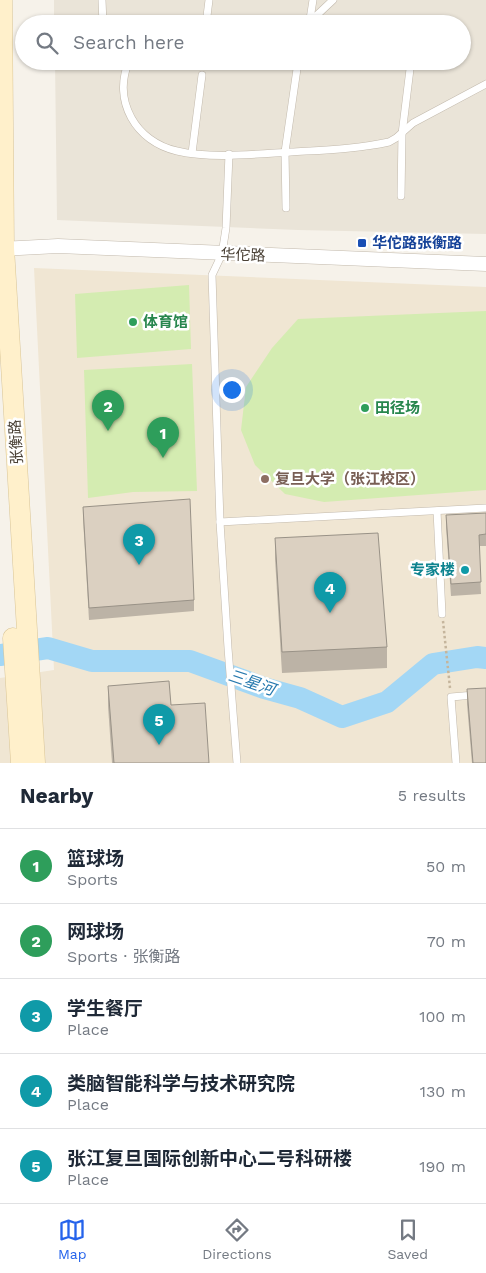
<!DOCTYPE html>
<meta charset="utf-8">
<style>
:root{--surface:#fff;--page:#f2f2f3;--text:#1f2937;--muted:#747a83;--line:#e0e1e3;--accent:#2563eb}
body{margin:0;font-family:"Work Sans","Noto Sans SC",sans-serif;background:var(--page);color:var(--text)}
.you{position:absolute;left:231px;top:389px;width:18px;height:18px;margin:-12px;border:4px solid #fff;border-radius:50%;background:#1a73e8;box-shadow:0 0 0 8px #1a73e833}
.badge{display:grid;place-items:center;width:32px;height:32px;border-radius:50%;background:var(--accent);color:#fff;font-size:16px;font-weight:700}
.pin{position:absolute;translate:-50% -41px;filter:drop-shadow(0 1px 2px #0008)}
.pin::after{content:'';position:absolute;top:26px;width:18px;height:15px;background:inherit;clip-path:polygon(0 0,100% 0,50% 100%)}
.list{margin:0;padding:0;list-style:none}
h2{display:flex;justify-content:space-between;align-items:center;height:65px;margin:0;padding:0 20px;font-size:21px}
h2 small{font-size:16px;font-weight:400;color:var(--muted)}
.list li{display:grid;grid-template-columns:32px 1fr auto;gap:15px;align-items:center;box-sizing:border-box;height:75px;padding:0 20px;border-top:1px solid var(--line)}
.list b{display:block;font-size:19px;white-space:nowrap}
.list p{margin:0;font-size:16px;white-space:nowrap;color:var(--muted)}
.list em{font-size:16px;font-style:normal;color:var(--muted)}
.icon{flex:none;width:28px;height:28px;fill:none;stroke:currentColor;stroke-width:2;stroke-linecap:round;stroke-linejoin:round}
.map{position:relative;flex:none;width:486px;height:763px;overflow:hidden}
.search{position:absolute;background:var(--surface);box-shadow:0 1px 4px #0004;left:15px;right:15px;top:15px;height:55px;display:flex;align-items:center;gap:12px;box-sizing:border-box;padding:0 18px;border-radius:28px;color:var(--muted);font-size:19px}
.sheet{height:440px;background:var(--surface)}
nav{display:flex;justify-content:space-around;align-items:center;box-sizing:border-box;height:70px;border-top:1px solid var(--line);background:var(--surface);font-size:14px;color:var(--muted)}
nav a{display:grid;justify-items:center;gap:2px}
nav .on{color:var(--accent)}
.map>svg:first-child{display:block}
</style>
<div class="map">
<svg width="486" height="763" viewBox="0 0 486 763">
<rect width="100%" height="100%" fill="#f6f2ea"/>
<path fill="#eae4d8" d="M 54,0 L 486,0 L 486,234 L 298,230 L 57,220 L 55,61 L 462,61 L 462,24 L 54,24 Z"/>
<path fill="#f0e6d3" d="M 34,268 L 486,287 L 486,763 L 0,763 L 0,678 L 54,670 Z"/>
<g fill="#d4ecb1">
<path d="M 189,285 L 191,349 L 77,358 L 75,294 Z"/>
<path d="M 486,311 L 486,490 L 324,502 L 285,494 L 255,465 L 241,430 L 246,387 L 272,348 L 298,319 Z"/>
<path d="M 192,364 L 197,491 L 133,492 L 88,498 L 84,370 Z"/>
</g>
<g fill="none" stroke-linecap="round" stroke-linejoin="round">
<path stroke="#a3d7f5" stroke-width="22" d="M 0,655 L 48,648 L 92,661 L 190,661 L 264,688 L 300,698 L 342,717 L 387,702 L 433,664 L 477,657 L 486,658"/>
<defs>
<g id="lane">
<path d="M 102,0 L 103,24"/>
<path d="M 310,19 L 313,0"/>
<path d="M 206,24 L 209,0"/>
<path d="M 302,24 L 317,15 L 333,0"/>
<path d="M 129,61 C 112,101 136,142 177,151 C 210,159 257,154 291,152 C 323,150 357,149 389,142 L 396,138 L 413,123 L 486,84"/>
<path d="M 192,153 L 202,75"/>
<path d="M 229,154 L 226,228 L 222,254 L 212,275 L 220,522 L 228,648 L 237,763"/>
<path d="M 401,196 L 402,134 L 411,61"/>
<path d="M 286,208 L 285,152 L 298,62"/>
<path d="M 437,511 L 442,614"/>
<path d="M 220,522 L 486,508"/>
<path d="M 456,763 L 451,697 L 486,694"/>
</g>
<path id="street" d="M 0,249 L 58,246 L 486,264"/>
<g id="secondary">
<path d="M 2,0 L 4,248 L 35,763"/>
<path d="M 13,638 L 21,763"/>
</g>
</defs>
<use href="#lane" stroke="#c2b9ac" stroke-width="8"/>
<use href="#street" stroke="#c2b9ac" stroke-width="15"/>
<use href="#secondary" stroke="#d9c597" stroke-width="21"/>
<path stroke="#c5b59c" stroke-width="2.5" stroke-dasharray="2.5 2.5" stroke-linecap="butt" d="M 443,621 L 450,688"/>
<use href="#lane" stroke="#fff" stroke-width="7"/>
<use href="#street" stroke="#fff" stroke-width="14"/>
<use href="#secondary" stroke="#fff0cb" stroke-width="20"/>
</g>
<g fill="#bcb3a6">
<path d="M 83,507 L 194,600 L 194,611 L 89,620 L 83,518 Z"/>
<path d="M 486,513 L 486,546 L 479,546 L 481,594 L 451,596 L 446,527 L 446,515 Z"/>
<path d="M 275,538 L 387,647 L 387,668 L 282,673 L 275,559 Z"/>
<path d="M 108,686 L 171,705 L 209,763 L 112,763 L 108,706 Z"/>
<path d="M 467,689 L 486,763 L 472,763 L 467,704 Z"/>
</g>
<g fill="#dbd0c1" stroke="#999287">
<path d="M 190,499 L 194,600 L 89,608 L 83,507 Z"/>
<path d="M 486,513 L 486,534 L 479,535 L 481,582 L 451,584 L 446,515 Z"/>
<path d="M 378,533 L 387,647 L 282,652 L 275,538 Z"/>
<path d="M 169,681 L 171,705 L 205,703 L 209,763 L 114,763 L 108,686 Z"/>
<path d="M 486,688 L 486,763 L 473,763 L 467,689 Z"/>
</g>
<rect fill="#1a4fb4" stroke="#fff" stroke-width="2" x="357" y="238" width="10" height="10" rx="2.5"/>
<g fill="#2e9e5b" stroke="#fff" stroke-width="2">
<circle cx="133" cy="322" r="5"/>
<circle cx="365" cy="408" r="5"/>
</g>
<circle fill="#8d6e63" stroke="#fff" stroke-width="2" cx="265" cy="479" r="5"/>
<circle fill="#0f9aa8" stroke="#fff" stroke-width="2" cx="465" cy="570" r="5"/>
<g text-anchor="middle" stroke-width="5" stroke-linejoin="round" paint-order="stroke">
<g font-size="15" font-weight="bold" fill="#164399" stroke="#fff" text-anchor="start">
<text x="372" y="248">华佗路张衡路</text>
</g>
<g font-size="15" fill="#4b4237" stroke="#fff">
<text transform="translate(243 255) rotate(2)" y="5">华佗路</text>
<text transform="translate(16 442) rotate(-93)" y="5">张衡路</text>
</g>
<g font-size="15" font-weight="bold" fill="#27864d" stroke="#fff" text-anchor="start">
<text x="143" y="327">体育馆</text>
<text x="375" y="413">田径场</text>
</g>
<g font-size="15" font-weight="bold" fill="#785e54" stroke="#fff" text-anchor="start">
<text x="275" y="484">复旦大学（张江校区）</text>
</g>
<g font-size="15" font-weight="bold" fill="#0d838f" stroke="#fff" text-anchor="end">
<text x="455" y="575">专家楼</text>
</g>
<g font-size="16" font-style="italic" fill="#2679ae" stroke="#fff">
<text transform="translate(252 682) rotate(19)" y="6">三星河</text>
</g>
</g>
</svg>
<div class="you"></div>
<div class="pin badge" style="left:163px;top:458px;background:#2e9e5b">1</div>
<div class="pin badge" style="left:108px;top:431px;background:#2e9e5b">2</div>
<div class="pin badge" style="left:139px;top:565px;background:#0f9aa8">3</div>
<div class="pin badge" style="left:330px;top:613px;background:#0f9aa8">4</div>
<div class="pin badge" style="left:159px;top:745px;background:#0f9aa8">5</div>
<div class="search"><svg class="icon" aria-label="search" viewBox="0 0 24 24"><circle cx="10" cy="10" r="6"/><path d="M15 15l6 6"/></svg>Search here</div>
</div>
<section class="sheet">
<h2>Nearby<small>5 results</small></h2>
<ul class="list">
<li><span class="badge" style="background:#2e9e5b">1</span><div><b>篮球场</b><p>Sports</p></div><em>50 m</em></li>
<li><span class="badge" style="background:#2e9e5b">2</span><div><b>网球场</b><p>Sports · 张衡路</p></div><em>70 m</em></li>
<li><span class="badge" style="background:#0f9aa8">3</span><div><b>学生餐厅</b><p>Place</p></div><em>100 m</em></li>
<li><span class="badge" style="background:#0f9aa8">4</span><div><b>类脑智能科学与技术研究院</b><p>Place</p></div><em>130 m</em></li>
<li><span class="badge" style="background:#0f9aa8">5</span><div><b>张江复旦国际创新中心二号科研楼</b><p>Place</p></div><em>190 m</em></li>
</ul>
</section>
<nav>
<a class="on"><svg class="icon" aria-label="map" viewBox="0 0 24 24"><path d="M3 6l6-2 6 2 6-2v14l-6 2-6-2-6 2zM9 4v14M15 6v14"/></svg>Map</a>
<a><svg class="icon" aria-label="directions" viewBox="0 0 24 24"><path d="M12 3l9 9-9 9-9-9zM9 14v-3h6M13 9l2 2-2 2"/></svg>Directions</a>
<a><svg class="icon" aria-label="saved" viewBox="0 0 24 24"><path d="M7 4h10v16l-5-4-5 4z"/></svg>Saved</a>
</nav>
